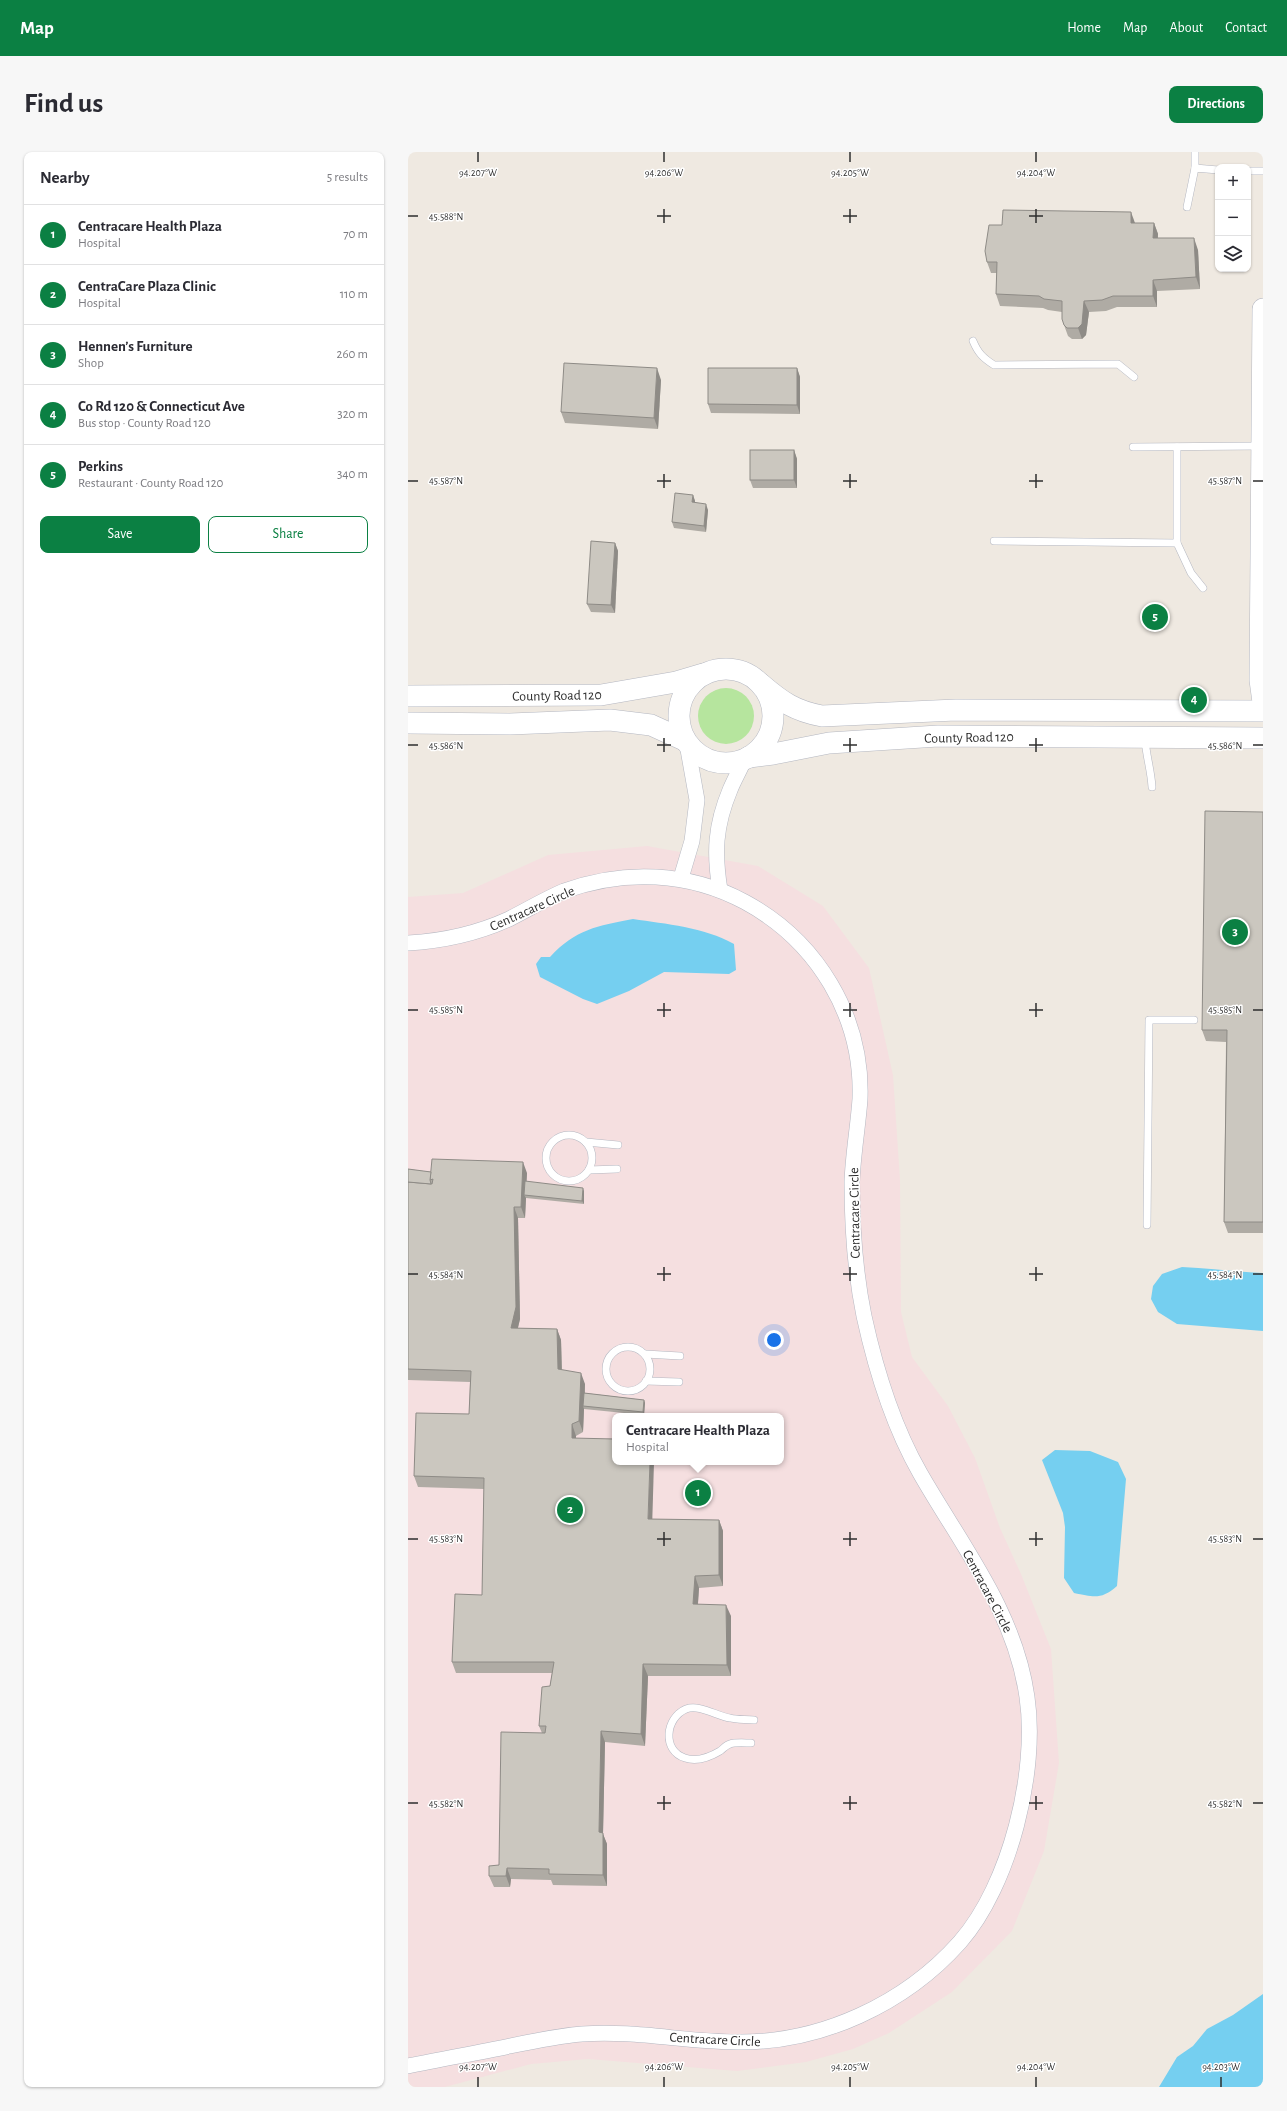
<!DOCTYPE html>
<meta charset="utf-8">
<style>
:root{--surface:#fff;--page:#f7f7f7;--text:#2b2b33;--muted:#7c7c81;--line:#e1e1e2;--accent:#0b8043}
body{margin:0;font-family:"Alegreya Sans",sans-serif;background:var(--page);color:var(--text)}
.controls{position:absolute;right:12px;top:12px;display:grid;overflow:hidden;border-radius:8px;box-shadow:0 1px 3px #0004}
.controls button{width:36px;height:36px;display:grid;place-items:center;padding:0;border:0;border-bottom:1px solid var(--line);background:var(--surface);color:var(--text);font:20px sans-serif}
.you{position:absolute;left:366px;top:1188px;width:14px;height:14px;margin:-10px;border:3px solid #fff;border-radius:50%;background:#1a73e8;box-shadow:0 0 0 6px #1a73e833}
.badge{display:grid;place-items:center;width:26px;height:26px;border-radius:50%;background:var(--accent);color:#fff;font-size:13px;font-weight:700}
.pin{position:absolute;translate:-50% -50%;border:2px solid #fff;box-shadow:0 1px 4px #0006}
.popup{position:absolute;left:204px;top:1261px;width:172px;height:52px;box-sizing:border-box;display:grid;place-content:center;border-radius:8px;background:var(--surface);filter:drop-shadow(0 1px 3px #0005);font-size:13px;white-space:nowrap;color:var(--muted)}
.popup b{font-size:15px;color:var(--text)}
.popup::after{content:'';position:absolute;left:50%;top:100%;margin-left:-8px;border:8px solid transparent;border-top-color:var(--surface)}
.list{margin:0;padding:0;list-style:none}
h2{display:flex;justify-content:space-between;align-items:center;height:52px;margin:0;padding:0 16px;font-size:17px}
h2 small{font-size:13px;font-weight:400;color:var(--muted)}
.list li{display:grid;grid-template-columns:26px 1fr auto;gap:12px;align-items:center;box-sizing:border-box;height:60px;padding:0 16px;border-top:1px solid var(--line)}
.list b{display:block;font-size:15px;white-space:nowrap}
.list p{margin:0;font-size:13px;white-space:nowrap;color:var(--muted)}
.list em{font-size:13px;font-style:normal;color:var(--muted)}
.actions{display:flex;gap:8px;padding:12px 16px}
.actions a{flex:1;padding:9px 0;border:1px solid var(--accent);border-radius:8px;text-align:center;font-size:14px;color:var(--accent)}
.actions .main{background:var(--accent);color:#fff}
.icon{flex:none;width:22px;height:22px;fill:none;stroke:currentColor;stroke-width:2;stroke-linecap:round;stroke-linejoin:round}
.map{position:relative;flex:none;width:855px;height:1935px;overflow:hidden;border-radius:8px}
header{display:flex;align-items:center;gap:24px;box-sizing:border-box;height:56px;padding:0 20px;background:var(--accent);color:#fff}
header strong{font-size:19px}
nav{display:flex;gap:22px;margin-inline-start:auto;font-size:14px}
.intro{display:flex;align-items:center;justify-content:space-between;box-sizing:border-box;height:96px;padding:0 24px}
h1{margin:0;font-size:28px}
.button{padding:10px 18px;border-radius:8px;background:var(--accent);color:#fff;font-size:14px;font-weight:700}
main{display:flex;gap:24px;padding:0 24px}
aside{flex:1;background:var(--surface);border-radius:8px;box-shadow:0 1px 3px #0004}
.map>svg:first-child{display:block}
</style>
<header>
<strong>Map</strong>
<nav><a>Home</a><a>Map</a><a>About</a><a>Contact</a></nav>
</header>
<div class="intro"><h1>Find us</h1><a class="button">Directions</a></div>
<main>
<aside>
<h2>Nearby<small>5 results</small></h2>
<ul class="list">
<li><span class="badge">1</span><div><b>Centracare Health Plaza</b><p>Hospital</p></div><em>70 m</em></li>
<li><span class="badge">2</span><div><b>CentraCare Plaza Clinic</b><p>Hospital</p></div><em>110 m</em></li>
<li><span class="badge">3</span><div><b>Hennen’s Furniture</b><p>Shop</p></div><em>260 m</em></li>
<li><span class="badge">4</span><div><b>Co Rd 120 &amp; Connecticut Ave</b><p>Bus stop · County Road 120</p></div><em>320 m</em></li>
<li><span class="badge">5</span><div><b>Perkins</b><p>Restaurant · County Road 120</p></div><em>340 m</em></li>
</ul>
<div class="actions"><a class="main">Save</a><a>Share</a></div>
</aside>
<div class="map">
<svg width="855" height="1935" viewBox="0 0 855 1935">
<rect width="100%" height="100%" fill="#efe9e1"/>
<path fill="#f5dfe0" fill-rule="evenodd" d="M 239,694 L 350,714 L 415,754 L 461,816 L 485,923 L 492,1028 L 493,1160 L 504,1205 L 540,1254 L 567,1306 L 592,1376 L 613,1422 L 643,1497 L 651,1611 L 636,1699 L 604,1779 L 544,1840 L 481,1881 L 445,1897 L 398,1910 L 329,1919 L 180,1907 L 123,1912 L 37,1935 L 0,1935 L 0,745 L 55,741 L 140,703 ZM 207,1264 L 373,1264 L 373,1310 L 207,1310 Z"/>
<circle fill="#b6e59e" cx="318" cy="564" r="28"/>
<g fill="#75cff0">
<path d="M 225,767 C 258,772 296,775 326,792 L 328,818 L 321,822 L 256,820 L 221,839 L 189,852 L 175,847 L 132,825 L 128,812 L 133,805 L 142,805 C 168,777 189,774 225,767 Z"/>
<path d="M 774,1115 C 802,1116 828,1120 855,1121 L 855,1179 L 769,1172 L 750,1160 L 743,1147 L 745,1134 L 754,1122 Z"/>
<path d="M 647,1298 L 682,1299 L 710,1310 L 718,1327 L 709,1434 C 693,1448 686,1445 666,1441 L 656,1426 L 657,1375 L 655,1361 L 634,1308 Z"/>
<path d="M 855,1842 L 855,1930 L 852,1935 L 751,1935 L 769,1905 L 785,1894 L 799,1877 L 825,1863 Z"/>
</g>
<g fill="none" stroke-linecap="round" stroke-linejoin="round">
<defs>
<g id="lane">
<path d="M 787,0 L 787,16"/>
<path d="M 840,19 L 855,19"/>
<path d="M 779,55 L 787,16 L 810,18"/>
<path d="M 565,189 C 570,201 575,206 586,213 L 710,212 L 726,225"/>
<path d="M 725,295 L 853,294"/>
<path d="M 769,295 L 769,391 L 783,421 L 795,436"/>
<path d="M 586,389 L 769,391"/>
<path d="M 737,587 C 738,603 743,618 744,635"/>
<circle cx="161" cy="1006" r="23"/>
<path d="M 178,990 L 210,993"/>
<path d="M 181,1018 L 209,1017"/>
<path d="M 739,1073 L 741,868 L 786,868"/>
<circle cx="220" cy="1217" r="22"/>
<path d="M 237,1202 L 272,1204"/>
<path d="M 238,1229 L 271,1230"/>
<path d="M 343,1591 C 337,1591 327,1590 322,1592 C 318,1593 315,1597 312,1599 C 302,1605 289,1610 277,1606 C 254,1599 257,1566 278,1557 C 291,1552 309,1564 322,1566 C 329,1568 338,1567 346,1568"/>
</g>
<g id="street">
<path d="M 273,726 L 284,689 L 289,648 L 279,592"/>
<path d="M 312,738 C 306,701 307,674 322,638 C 326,628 332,618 336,608"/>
<path d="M 0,791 C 36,789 68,782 101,767 C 119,758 137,747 156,739 C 217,717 281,720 337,750 C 409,789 455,864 452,947 C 450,975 445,1002 444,1030 C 444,1075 447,1120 456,1164 C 468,1219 484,1272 512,1321 C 553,1393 607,1459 619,1545 C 630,1619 602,1733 552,1790 C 497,1852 413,1891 330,1890 C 278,1890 226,1878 174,1882 C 150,1884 126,1889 102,1894 C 68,1901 34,1907 0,1914"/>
</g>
<g id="secondary">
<path d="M 855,157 L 852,528 L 855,550"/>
<circle cx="318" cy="564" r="47"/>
<path d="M 353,532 C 374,550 387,559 414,564 L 548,558 L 855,559"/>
<path d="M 0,544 L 193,543 L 268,530 L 295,522"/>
<path d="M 0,571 L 102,572 L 202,568 L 243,573 L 276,588"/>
<path d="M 341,605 L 365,602 L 421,591 L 530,584 L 855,586"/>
</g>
</defs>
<use href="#lane" stroke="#b4b7c1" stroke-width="8"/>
<use href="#street" stroke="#b4b7c1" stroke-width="16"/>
<use href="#secondary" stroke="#b4b7c1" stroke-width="22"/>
<use href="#lane" stroke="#fff" stroke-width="7"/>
<use href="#street" stroke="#fff" stroke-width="15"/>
<use href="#secondary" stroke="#fff" stroke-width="21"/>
</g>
<g fill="#afaba4">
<path d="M 727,71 L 746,71 L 750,82 L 750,86 L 790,98 L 792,137 L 749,139 L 749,155 L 709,155 L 698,159 L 681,160 L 678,183 L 674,187 L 664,187 L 660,184 L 656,173 L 654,160 L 640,158 L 635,156 L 592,154 L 588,142 L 589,121 L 583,121 L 579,110 L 594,73 Z"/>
<path d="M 389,216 L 392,225 L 392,262 L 303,261 L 300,252 Z"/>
<path d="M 253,228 L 250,277 L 157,271 L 153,260 Z"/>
<path d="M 386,298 L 389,307 L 389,336 L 345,336 L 342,328 Z"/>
<path d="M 285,343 L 287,349 L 287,350 L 300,358 L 298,380 L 266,376 L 264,370 Z"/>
<path d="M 207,391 L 210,399 L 207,461 L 183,460 L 179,452 Z"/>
<path d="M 855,660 L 855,1081 L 820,1081 L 816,1070 L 818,890 L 798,889 L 794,878 Z"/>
<path d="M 0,1017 L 23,1020 L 119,1021 L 118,1030 L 176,1039 L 176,1052 L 118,1046 L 117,1066 L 110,1066 L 112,1167 L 110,1176 L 149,1177 L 153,1188 L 154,1218 L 177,1232 L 177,1241 L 236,1248 L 237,1251 L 236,1263 L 176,1257 L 175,1280 L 168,1284 L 168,1286 L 244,1367 L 311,1368 L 315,1379 L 315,1434 L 291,1436 L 290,1452 L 323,1464 L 323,1524 L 240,1524 L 237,1594 L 197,1590 L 195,1682 L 199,1692 L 199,1734 L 145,1733 L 143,1728 L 103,1727 L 102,1735 L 86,1735 L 81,1724 L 91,1713 L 134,1581 L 131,1574 L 142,1534 L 144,1521 L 48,1521 L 44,1510 L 74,1443 L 76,1337 L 10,1335 L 6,1324 L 61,1262 L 62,1230 L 0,1228 Z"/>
</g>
<g fill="#8e8b86">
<path d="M 723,60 L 727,71 L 723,71 Z"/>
<path d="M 746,71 L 750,82 L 749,98 L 745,86 Z"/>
<path d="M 786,86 L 790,98 L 792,137 L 788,125 Z"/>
<path d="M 745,128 L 749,139 L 749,155 L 745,144 Z"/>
<path d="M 676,149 L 681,160 L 678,183 L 674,187 L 670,176 Z"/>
<path d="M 249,216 L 253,228 L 250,277 L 246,266 Z"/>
<path d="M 389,216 L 392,225 L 392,262 L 389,253 Z"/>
<path d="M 386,298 L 389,307 L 389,336 L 386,328 Z"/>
<path d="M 285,343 L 287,349 L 286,356 L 284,350 Z"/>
<path d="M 298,352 L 300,358 L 298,380 L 296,374 Z"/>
<path d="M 207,391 L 210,399 L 207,461 L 203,453 Z"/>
<path d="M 115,1010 L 119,1021 L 118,1043 L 116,1043 L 118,1046 L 117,1066 L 113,1055 Z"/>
<path d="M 175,1036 L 176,1039 L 176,1052 L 174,1049 Z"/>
<path d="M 106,1055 L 110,1066 L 112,1167 L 107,1187 L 103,1176 Z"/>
<path d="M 149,1177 L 153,1188 L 154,1229 L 150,1217 Z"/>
<path d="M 173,1221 L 177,1232 L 176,1254 L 175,1254 L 176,1257 L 175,1280 L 171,1269 Z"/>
<path d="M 236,1248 L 237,1251 L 236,1263 L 235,1260 Z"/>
<path d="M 164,1272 L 168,1284 L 168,1297 L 164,1286 Z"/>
<path d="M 242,1310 L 246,1310 L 244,1378 L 240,1367 Z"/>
<path d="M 311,1368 L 315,1379 L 315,1434 L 311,1423 Z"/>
<path d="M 287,1424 L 291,1436 L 289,1463 L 285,1452 Z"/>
<path d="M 318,1453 L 323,1464 L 323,1524 L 319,1513 Z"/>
<path d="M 235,1512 L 240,1524 L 237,1594 L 233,1582 Z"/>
<path d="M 193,1579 L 197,1590 L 195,1682 L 199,1692 L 199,1734 L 195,1723 L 191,1680 Z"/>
<path d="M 99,1716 L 103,1727 L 102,1735 L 98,1724 Z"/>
</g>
<g fill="#cbc7bf" stroke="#8e8b86">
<path d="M 595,58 L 723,60 L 723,71 L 746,71 L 745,86 L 786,86 L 788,125 L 745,128 L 745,144 L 705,144 L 694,148 L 676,149 L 674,172 L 670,176 L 659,176 L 656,173 L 654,167 L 654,149 L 636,147 L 631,144 L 588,142 L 589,110 L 579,110 L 577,99 L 581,73 L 594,73 Z"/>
<path d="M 156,211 L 249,216 L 246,266 L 153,260 Z"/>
<path d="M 300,216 L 389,216 L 389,253 L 300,252 Z"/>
<rect x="342" y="298" width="44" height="30"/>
<path d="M 267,341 L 285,343 L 284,350 L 298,352 L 296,374 L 264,370 Z"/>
<path d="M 183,389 L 207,391 L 203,453 L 179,452 Z"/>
<path d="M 797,659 L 855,660 L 855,1070 L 816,1070 L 819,878 L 794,878 Z"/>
<path d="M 24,1007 L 115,1010 L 113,1055 L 106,1055 L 108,1155 L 103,1176 L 149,1177 L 150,1217 L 173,1221 L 171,1269 L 164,1272 L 164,1286 L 207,1287 L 207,1310 L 242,1310 L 240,1367 L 311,1368 L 311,1423 L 287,1424 L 285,1452 L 318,1453 L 319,1513 L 235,1512 L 233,1582 L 193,1579 L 191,1680 L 195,1681 L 195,1723 L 141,1722 L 141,1717 L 99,1716 L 98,1724 L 81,1724 L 81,1714 L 91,1713 L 93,1580 L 137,1581 L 138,1574 L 131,1574 L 134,1535 L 142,1534 L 146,1510 L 44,1510 L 47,1442 L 74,1443 L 76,1326 L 6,1324 L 8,1261 L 61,1262 L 63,1219 L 0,1217 L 0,1030 L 24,1032 L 25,1027 L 22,1028 Z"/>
<path d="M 0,1017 L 23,1020 L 22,1028 L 23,1032 L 0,1030 Z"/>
<path d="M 117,1029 L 175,1036 L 174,1049 L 116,1043 Z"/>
<path d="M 176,1241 L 236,1248 L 235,1260 L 175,1254 Z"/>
</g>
<path fill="none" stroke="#2e2e2e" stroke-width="1.5" d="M 70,0 L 70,10M 256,0 L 256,10M 442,0 L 442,10M 628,0 L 628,10M 256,57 L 256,71M 442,57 L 442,71M 628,57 L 628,71M 0,64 L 10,64M 249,64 L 263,64M 435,64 L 449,64M 621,64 L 635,64M 256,322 L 256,336M 442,322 L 442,336M 628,322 L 628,336M 0,329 L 10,329M 249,329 L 263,329M 435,329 L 449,329M 621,329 L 635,329M 845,329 L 855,329M 256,586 L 256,600M 442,586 L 442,600M 628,586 L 628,600M 0,593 L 10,593M 249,593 L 263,593M 435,593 L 449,593M 621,593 L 635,593M 845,593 L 855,593M 256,851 L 256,865M 442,851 L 442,865M 628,851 L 628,865M 0,858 L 10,858M 249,858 L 263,858M 435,858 L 449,858M 621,858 L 635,858M 845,858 L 855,858M 256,1115 L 256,1129M 442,1115 L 442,1129M 628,1115 L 628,1129M 0,1122 L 10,1122M 249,1122 L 263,1122M 435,1122 L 449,1122M 621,1122 L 635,1122M 845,1122 L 855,1122M 256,1380 L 256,1394M 442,1380 L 442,1394M 628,1380 L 628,1394M 0,1387 L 10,1387M 249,1387 L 263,1387M 435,1387 L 449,1387M 621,1387 L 635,1387M 845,1387 L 855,1387M 256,1644 L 256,1658M 442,1644 L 442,1658M 628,1644 L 628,1658M 0,1651 L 10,1651M 249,1651 L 263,1651M 435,1651 L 449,1651M 621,1651 L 635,1651M 845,1651 L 855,1651M 70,1925 L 70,1935M 256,1925 L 256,1935M 442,1925 L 442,1935M 628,1925 L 628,1935M 813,1925 L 813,1935"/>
<g text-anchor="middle" stroke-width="3" stroke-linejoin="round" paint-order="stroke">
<g font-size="14" fill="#2e2e2e" stroke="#fff">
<text transform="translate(149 543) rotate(-1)" y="5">County Road 120</text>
<text transform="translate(561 585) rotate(-1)" y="5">County Road 120</text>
<text transform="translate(124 756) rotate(-24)" y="5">Centracare Circle</text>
<text transform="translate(446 1061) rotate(-91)" y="5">Centracare Circle</text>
<text transform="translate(580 1439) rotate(62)" y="5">Centracare Circle</text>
<text transform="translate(307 1887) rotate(3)" y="5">Centracare Circle</text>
</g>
</g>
<g font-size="10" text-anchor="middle" fill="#2e2e2e" stroke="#fff" stroke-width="3" stroke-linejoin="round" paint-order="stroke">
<text x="70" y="24">94.207°W</text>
<text x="256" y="24">94.206°W</text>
<text x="442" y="24">94.205°W</text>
<text x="628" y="24">94.204°W</text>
<text x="38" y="68">45.588°N</text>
<text x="38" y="332">45.587°N</text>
<text x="817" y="332">45.587°N</text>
<text x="38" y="597">45.586°N</text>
<text x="817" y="597">45.586°N</text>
<text x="38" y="861">45.585°N</text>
<text x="817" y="861">45.585°N</text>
<text x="38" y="1126">45.584°N</text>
<text x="817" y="1126">45.584°N</text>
<text x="38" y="1390">45.583°N</text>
<text x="817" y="1390">45.583°N</text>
<text x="38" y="1655">45.582°N</text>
<text x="817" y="1655">45.582°N</text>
<text x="70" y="1918">94.207°W</text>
<text x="256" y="1918">94.206°W</text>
<text x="442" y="1918">94.205°W</text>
<text x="628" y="1918">94.204°W</text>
<text x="813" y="1918">94.203°W</text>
</g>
</svg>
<div class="controls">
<button>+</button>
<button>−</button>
<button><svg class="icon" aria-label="layers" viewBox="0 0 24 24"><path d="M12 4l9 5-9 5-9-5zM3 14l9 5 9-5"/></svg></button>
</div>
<div class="you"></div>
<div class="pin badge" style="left:290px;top:1341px">1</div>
<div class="popup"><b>Centracare Health Plaza</b>Hospital</div>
<div class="pin badge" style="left:162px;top:1358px">2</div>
<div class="pin badge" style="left:827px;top:780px">3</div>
<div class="pin badge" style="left:786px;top:548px">4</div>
<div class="pin badge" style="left:747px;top:465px">5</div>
</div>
</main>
